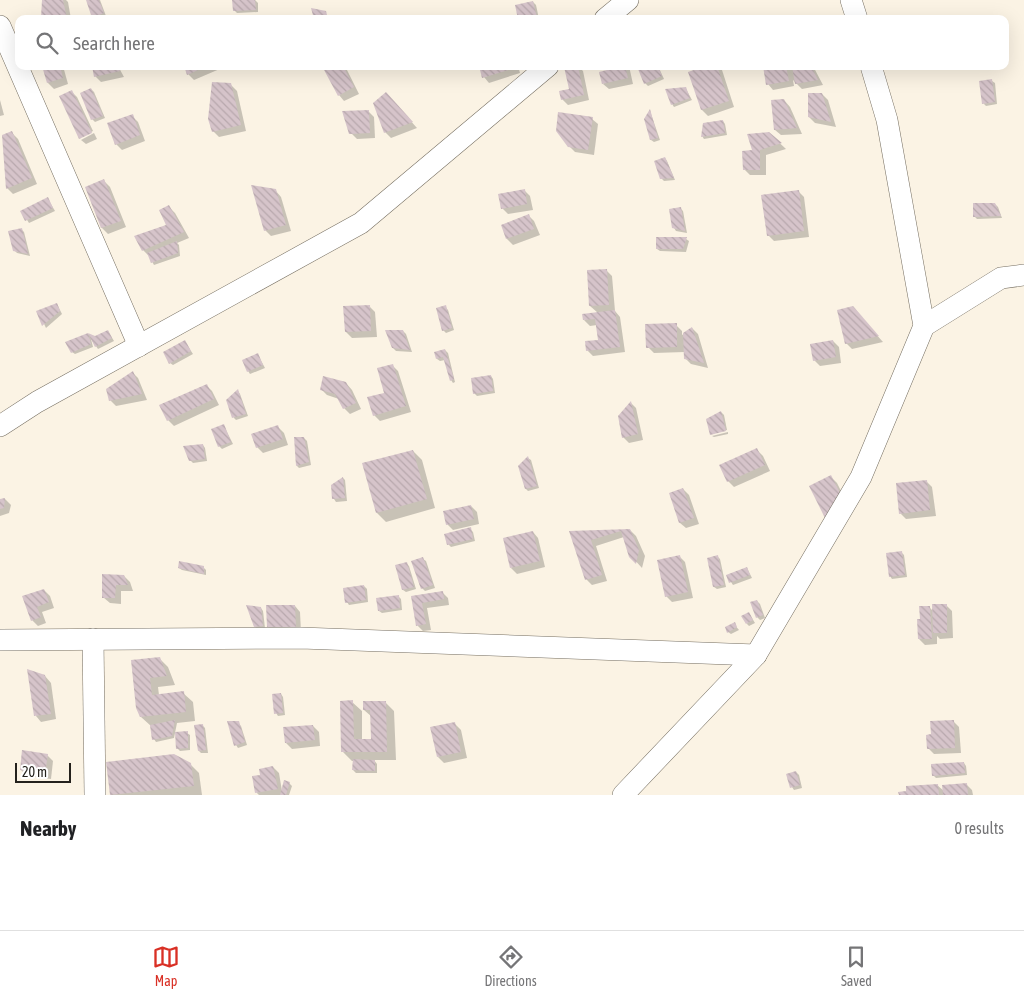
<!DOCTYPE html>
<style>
:root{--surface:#fff;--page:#f6f6f6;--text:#202124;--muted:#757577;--line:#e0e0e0;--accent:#d93025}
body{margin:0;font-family:"Asap Condensed",sans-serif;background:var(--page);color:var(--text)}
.scale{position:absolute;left:15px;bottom:12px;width:56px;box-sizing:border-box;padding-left:5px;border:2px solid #24211c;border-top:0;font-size:14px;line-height:18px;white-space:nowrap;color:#24211c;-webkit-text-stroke:4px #fff;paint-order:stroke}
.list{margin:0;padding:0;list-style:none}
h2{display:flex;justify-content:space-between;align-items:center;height:65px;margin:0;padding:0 20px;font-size:21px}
h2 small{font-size:16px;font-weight:400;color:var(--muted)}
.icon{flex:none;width:28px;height:28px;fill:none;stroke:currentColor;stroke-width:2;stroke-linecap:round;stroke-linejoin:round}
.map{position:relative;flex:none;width:1024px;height:795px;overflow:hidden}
.search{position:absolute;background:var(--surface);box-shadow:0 5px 20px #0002;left:15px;right:15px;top:15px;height:55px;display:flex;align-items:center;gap:12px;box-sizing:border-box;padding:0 18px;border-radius:10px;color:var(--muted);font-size:19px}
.sheet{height:135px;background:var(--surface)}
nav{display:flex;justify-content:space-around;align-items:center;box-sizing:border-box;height:70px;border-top:1px solid var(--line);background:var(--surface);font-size:14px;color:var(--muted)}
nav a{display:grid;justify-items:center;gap:2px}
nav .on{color:var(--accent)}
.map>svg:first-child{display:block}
</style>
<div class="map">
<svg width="1024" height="795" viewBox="0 0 1024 795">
<defs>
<pattern id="building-back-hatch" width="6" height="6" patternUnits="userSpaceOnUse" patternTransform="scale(1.25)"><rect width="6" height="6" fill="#d6c4ca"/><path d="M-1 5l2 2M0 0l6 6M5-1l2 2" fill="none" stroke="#b8a8ad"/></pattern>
</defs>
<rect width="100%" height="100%" fill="#fbf3e4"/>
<g fill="#0003">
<path d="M 44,0 L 66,0 L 68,2 L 71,19 L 43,19 Z"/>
<path d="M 87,0 L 100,0 L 106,16 L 95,19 Z"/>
<path d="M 255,0 L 258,3 L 258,12 L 237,13 L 234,10 Z"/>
<path d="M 533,2 L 536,5 L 539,19 L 519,19 Z"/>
<path d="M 43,66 L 63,66 L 68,84 L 54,89 L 48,83 Z"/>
<path d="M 93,66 L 118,66 L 124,77 L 101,82 L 95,76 Z"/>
<path d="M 185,66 L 221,66 L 222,68 L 194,80 L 188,74 Z"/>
<path d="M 328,66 L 345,66 L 359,94 L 344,101 L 339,95 Z"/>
<path d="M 518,66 L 520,73 L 489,83 L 484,77 Z"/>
<path d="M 572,66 L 578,66 L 583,71 L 589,100 L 568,105 L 562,99 L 570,90 L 566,67 Z"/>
<path d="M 616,66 L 629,66 L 633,84 L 609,89 L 603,84 L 616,69 Z"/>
<path d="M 648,66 L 658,66 L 664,79 L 648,86 L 645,83 Z"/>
<path d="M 709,66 L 718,66 L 722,70 L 734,107 L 708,116 L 702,110 L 690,73 Z"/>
<path d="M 764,66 L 813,66 L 823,85 L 802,89 L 793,80 L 794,86 L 773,90 L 768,84 Z"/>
<path d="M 992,81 L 995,83 L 997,104 L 986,106 L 983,103 Z"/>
<path d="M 231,85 L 237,91 L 246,131 L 219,137 L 213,131 Z"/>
<path d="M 91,89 L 94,92 L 105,118 L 95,122 L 92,119 Z"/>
<path d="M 686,89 L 692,100 L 674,107 L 672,104 Z"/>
<path d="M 71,91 L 77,97 L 93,131 L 81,137 L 81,139 L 61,96 Z"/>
<path d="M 822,94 L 828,100 L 836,127 L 815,123 L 809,117 Z"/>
<path d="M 0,100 L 4,115 L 0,116 Z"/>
<path d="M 392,100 L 417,128 L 391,138 L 385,132 Z"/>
<path d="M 784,100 L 790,107 L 802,134 L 781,135 L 775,130 Z"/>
<path d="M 368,111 L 374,117 L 375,138 L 357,139 L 351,133 Z"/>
<path d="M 650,111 L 660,140 L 654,142 L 651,140 Z"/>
<path d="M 132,116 L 138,122 L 145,141 L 122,150 L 116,144 Z"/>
<path d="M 592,119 L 598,124 L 594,155 L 575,152 L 569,146 Z"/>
<path d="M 723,121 L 725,124 L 727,135 L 704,139 L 702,136 Z"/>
<path d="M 12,133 L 18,139 L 37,184 L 13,194 L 7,188 Z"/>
<path d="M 94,133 L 97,139 L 86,144 L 81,140 Z"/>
<path d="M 769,133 L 786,149 L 766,155 L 766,175 L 750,175 L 744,169 Z"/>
<path d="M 665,158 L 667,161 L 675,180 L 664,181 L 661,178 Z"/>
<path d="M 104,181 L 110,187 L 126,227 L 108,234 L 102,228 L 86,188 Z"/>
<path d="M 275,190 L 281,197 L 291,231 L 271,236 L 265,230 Z"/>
<path d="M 524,190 L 530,196 L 533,210 L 508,214 L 502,208 Z"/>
<path d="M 798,191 L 804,197 L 809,237 L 774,241 L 768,235 Z"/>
<path d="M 48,199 L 55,211 L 29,223 L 22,212 Z"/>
<path d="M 995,204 L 998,207 L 1002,218 L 977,219 L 974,216 Z"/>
<path d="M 169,207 L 175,213 L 189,238 L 177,243 L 179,245 L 180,256 L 154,265 L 149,256 L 143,250 L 168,226 Z"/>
<path d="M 680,208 L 683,211 L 687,233 L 676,231 L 674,228 Z"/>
<path d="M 529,216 L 534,221 L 540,235 L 513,245 L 507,239 L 502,225 Z"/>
<path d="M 21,229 L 24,232 L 30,256 L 17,253 L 14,250 Z"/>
<path d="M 686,239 L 689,241 L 686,252 L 660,251 L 657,249 Z"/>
<path d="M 606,270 L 612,276 L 615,311 L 620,317 L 625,352 L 593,356 L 587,350 L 600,341 L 597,325 L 590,326 L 584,320 L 598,313 L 590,306 Z"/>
<path d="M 57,304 L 62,314 L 46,328 L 38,311 Z"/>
<path d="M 369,306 L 375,312 L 377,337 L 352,338 L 346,332 Z"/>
<path d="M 445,307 L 448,310 L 454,330 L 446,333 L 443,330 Z"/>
<path d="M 858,314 L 883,342 L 852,349 L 846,343 Z"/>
<path d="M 676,325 L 682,331 L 682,335 L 692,328 L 698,334 L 708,368 L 691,364 L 685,358 L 685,352 L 654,353 L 648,347 Z"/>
<path d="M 108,331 L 114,341 L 98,349 L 91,339 L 93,347 L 75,354 L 72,352 L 88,334 L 96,337 Z"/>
<path d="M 403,331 L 406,334 L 412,352 L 396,351 L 393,348 Z"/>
<path d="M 833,341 L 839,347 L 841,363 L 820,366 L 814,360 Z"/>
<path d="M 185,342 L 193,354 L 173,365 L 170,363 Z"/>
<path d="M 445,350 L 448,353 L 455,382 L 453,383 L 451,380 L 445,360 L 440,361 L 437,359 L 436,353 Z"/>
<path d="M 258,355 L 265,368 L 250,374 L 248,371 Z"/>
<path d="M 392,365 L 398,371 L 411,412 L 380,421 L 374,415 L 386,394 Z"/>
<path d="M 133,373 L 138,378 L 147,400 L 116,406 L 110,400 Z"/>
<path d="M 491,376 L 493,379 L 495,393 L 477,396 L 474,393 Z"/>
<path d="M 346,383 L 352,390 L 361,409 L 350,414 L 344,408 L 339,399 L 327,395 L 321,389 Z"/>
<path d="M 206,385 L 212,391 L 219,405 L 174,426 L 168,420 Z"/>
<path d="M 238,391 L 240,394 L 248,416 L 236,420 L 234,418 L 228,401 Z"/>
<path d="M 631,403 L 636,408 L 643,440 L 629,443 L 623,437 Z"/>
<path d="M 721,412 L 724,415 L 727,430 L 711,434 Z"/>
<path d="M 224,426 L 233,444 L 222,449 L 219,446 Z"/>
<path d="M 278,427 L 284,433 L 288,445 L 263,453 L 257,447 Z"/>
<path d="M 728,432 L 728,434 L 714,437 L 712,436 Z"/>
<path d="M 304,438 L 307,441 L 311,465 L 299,468 L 297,466 L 295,439 Z"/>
<path d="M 203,445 L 205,448 L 207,461 L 193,463 L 190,460 Z"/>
<path d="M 757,450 L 763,456 L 770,471 L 734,487 L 728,481 Z"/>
<path d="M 413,451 L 422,460 L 435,508 L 386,522 L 377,513 Z"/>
<path d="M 528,458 L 531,460 L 539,488 L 528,491 L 526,489 Z"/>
<path d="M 831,477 L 837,483 L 852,513 L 832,523 Z"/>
<path d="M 343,478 L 345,480 L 347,501 L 336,502 L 334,499 L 332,486 Z"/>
<path d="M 926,481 L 932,487 L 936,516 L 906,519 L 900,513 Z"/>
<path d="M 683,489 L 689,495 L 699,524 L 686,528 L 680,523 Z"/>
<path d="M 5,499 L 11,505 L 9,513 L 0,516 L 0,501 Z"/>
<path d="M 471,506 L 477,512 L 479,524 L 453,530 L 447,524 Z"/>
<path d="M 470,529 L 473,532 L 475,541 L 451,547 L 448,544 Z"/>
<path d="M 630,530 L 636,536 L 645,556 L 642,568 L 631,556 L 624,537 L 596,546 L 607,581 L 592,585 L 587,580 L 571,532 Z"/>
<path d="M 533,532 L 538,538 L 545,567 L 517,574 L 511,568 Z"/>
<path d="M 901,552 L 904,555 L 907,577 L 892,579 L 890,576 Z"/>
<path d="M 679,556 L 685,562 L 693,598 L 672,602 L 666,596 Z"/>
<path d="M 718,557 L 720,559 L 726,587 L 717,589 L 714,587 Z"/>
<path d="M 423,559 L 426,561 L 435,588 L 425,591 L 422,588 Z"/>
<path d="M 406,563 L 409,566 L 416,589 L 406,592 L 403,590 L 396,566 Z"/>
<path d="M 203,567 L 206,570 L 206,575 L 182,570 L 179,568 Z"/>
<path d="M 747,568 L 752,578 L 733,585 L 731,582 Z"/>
<path d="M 124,576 L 130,582 L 133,591 L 121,591 L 121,604 L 110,603 L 104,598 Z"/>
<path d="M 364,586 L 367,589 L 368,602 L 349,605 L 347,602 Z"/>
<path d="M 44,590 L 50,596 L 54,608 L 42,612 L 46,623 L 38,626 L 32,620 L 24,597 Z"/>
<path d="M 442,592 L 448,598 L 449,605 L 427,608 L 431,630 L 423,631 L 417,625 L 412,597 Z"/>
<path d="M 398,596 L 401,599 L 402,610 L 382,613 L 379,611 Z"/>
<path d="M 757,601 L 760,604 L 765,618 L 760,620 L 757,617 Z"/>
<path d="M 946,605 L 952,611 L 953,638 L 940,639 L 937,636 L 937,644 L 925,645 L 919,639 L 921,620 L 929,607 L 933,611 Z"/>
<path d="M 295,606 L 300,612 L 301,632 L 274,633 L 268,627 Z"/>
<path d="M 261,608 L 263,611 L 265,628 L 258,629 L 255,627 Z"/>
<path d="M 749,613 L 755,623 L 749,626 L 747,624 Z"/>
<path d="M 734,624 L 739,630 L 731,634 L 728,632 Z"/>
<path d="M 159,658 L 168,667 L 175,685 L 158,687 L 159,695 L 183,693 L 193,702 L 195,721 L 177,723 L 174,738 L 156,742 L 154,739 L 151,726 L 141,717 L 132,661 Z"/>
<path d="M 45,676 L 51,683 L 56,719 L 41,722 L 36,716 Z"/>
<path d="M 281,694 L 283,697 L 285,715 L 278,716 L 276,713 Z"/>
<path d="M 352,702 L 362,711 L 362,740 L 372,740 L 372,717 L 364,710 L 385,702 L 394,711 L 396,760 L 374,760 L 377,764 L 377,773 L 356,773 L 353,770 L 354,761 L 352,761 L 343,752 Z"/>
<path d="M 953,721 L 959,727 L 961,753 L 934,754 L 928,748 L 932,736 Z"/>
<path d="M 238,723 L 241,726 L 247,745 L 238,748 L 236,745 Z"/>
<path d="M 455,724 L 461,730 L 467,758 L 444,763 L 438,757 Z"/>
<path d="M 202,725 L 205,728 L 208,753 L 201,753 L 199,751 Z"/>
<path d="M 313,726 L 319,732 L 320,746 L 292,749 L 286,743 Z"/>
<path d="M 187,733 L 190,735 L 190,750 L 180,751 L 177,748 Z"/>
<path d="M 47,755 L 53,761 L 51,779 L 27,776 L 21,770 Z"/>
<path d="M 107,763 L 190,764 L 199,773 L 202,795 L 111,795 Z"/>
<path d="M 964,763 L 966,766 L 967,775 L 936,778 L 933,775 Z"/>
<path d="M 273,767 L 279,773 L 282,791 L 289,783 L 292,786 L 289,795 L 259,795 L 256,792 L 262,776 Z"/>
<path d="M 796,772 L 799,775 L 802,788 L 794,790 L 792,787 Z"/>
<path d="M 966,784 L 972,790 L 973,795 L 900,795 L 937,785 L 944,791 Z"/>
</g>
<g fill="url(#building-back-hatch)">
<path d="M 42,0 L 63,0 L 67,19 L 41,18 Z"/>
<path d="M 86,0 L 99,0 L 104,13 L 92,18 Z"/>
<path d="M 232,0 L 255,0 L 256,10 L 233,11 Z"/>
<path d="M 533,1 L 537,18 L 518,19 L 515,5 Z"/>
<path d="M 311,8 L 326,11 L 328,19 L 314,19 Z"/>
<path d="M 42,66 L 60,66 L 63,78 L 47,83 Z"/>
<path d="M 92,66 L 117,66 L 120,71 L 94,77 Z"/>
<path d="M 184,66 L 207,66 L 187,75 Z"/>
<path d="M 326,66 L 343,66 L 354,87 L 338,96 L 323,68 Z"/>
<path d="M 479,66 L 518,66 L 518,67 L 482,78 Z"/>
<path d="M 578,66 L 584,95 L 561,100 L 559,91 L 569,89 L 564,67 Z"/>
<path d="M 614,66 L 625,66 L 628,78 L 602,84 L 599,72 L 615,68 Z"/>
<path d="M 644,66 L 658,66 L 662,76 L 644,84 L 638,69 Z"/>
<path d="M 705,66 L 717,66 L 729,101 L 701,110 L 688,72 Z"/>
<path d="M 763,66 L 786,66 L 789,81 L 766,85 Z"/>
<path d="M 792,66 L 811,66 L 818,80 L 795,84 Z"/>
<path d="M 992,79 L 995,102 L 982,104 L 979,81 Z"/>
<path d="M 212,82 L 231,83 L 241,125 L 212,132 L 208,119 Z"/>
<path d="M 686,87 L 690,98 L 671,105 L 665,89 Z"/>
<path d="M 91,88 L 103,116 L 91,120 L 80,93 Z"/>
<path d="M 72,90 L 92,133 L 79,139 L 59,96 Z"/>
<path d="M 386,92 L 413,122 L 384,133 L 373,103 Z"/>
<path d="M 808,93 L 822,93 L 831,122 L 808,117 Z"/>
<path d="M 784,99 L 797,128 L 774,130 L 771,100 Z"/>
<path d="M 650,109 L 658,138 L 650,140 L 644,119 Z"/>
<path d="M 369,110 L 370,133 L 349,134 L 342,111 Z"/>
<path d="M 558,112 L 593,117 L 588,150 L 568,147 L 556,131 Z"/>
<path d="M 133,114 L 140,135 L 115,145 L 107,123 Z"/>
<path d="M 723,120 L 725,133 L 701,137 L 703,123 Z"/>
<path d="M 12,131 L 32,178 L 6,189 L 2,135 Z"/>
<path d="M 769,132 L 782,143 L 760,150 L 760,170 L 743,170 L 742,151 L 752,150 L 747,134 Z"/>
<path d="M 665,157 L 674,178 L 660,179 L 654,161 Z"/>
<path d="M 104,179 L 121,221 L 101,228 L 85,187 Z"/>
<path d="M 251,185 L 276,189 L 286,225 L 264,231 Z"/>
<path d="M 525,189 L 527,204 L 501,209 L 498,194 Z"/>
<path d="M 799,190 L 804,231 L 767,236 L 761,195 Z"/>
<path d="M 48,197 L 53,208 L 25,221 L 20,211 Z"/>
<path d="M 973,203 L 995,203 L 1001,216 L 973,217 Z"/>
<path d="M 169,205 L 184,232 L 142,251 L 134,236 L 166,225 L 159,210 Z"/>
<path d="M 681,207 L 685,231 L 672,228 L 669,209 Z"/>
<path d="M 529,214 L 534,229 L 506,239 L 501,225 Z"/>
<path d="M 22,228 L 28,254 L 13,251 L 8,231 Z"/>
<path d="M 656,237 L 687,237 L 683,249 L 656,249 Z"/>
<path d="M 177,241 L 178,253 L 151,263 L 147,253 Z"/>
<path d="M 607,269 L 609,305 L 589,306 L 587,270 Z"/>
<path d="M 57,303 L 60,311 L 42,326 L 36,311 Z"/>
<path d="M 370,305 L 371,331 L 345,332 L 343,306 Z"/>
<path d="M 446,305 L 452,328 L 442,331 L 436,308 Z"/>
<path d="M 853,306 L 879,336 L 845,344 L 837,310 Z"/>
<path d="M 615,310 L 620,347 L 586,351 L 585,341 L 598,340 L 595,319 L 583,320 L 582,314 Z"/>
<path d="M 677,323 L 677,347 L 646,348 L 645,324 Z"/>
<path d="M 692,327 L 704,363 L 684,359 L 683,333 Z"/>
<path d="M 108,330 L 112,338 L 95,347 L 88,333 L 95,336 Z"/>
<path d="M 385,330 L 403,330 L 410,350 L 392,348 Z"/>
<path d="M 88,333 L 91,344 L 71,353 L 65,342 Z"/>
<path d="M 185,340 L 191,351 L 169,364 L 163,352 Z"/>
<path d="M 833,340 L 836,357 L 813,361 L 810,344 Z"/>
<path d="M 445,349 L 454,379 L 450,381 L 443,357 L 436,359 L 434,352 Z"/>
<path d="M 258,353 L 263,365 L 247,372 L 242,360 Z"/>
<path d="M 393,364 L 406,406 L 373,416 L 367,397 L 384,393 L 377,368 Z"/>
<path d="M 133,371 L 142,394 L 109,401 L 106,389 Z"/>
<path d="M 491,375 L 493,391 L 473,394 L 471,378 Z"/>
<path d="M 323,376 L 346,382 L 356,403 L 343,409 L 335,394 L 320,390 Z"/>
<path d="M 207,384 L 214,399 L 167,421 L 159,405 Z"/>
<path d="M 238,389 L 246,414 L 232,418 L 226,400 Z"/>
<path d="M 631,401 L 638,434 L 622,438 L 618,416 Z"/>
<path d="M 721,411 L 726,431 L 710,435 L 706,419 Z"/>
<path d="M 224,424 L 231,442 L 218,447 L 211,429 Z"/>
<path d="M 278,425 L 283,439 L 256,448 L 251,434 Z"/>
<path d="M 294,437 L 304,437 L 309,462 L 296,466 Z"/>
<path d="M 203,444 L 205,459 L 189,461 L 183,446 Z"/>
<path d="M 757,448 L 765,465 L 727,482 L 719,465 Z"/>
<path d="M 413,450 L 427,499 L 376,513 L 362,463 Z"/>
<path d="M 528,456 L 537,486 L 525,489 L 518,466 Z"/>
<path d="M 831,475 L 847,507 L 825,518 L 809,486 Z"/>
<path d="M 343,477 L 345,498 L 332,499 L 331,485 Z"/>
<path d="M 927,480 L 930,510 L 899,514 L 896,483 Z"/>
<path d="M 683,488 L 694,518 L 679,523 L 669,493 Z"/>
<path d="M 5,498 L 4,508 L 0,509 L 0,499 Z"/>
<path d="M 471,505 L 474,519 L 446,525 L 443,511 Z"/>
<path d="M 471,527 L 473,539 L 447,545 L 444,534 Z"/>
<path d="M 630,529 L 639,550 L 636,564 L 629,557 L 621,531 L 591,540 L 602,575 L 585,580 L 569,531 Z"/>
<path d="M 533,531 L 540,561 L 510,568 L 503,538 Z"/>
<path d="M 902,551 L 905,575 L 889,577 L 886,553 Z"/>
<path d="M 680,555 L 688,592 L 665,597 L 657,560 Z"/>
<path d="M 718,555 L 724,585 L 713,587 L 707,558 Z"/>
<path d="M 423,557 L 433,585 L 421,589 L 411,561 Z"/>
<path d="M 179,561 L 204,566 L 204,574 L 178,568 Z"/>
<path d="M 407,562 L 414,587 L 402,590 L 395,565 Z"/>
<path d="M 747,567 L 750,575 L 729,583 L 726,575 Z"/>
<path d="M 102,574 L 124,575 L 128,585 L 116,585 L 115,598 L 102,598 Z"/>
<path d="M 364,585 L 366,600 L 345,603 L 343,588 Z"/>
<path d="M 44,589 L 49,602 L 37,607 L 41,617 L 31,621 L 22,596 Z"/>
<path d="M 443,591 L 444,599 L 422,603 L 426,624 L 416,626 L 411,596 Z"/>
<path d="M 399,595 L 400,608 L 378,611 L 376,598 Z"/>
<path d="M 757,600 L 763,615 L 756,618 L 750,602 Z"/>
<path d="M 932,604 L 947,604 L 947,633 L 933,633 Z"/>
<path d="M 246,605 L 261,607 L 263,626 L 254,627 Z"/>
<path d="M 266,605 L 295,605 L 296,627 L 267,627 Z"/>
<path d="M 919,606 L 930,606 L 932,639 L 918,639 L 917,619 L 920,619 Z"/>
<path d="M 749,612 L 753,620 L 746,624 L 741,616 Z"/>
<path d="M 735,622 L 737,627 L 727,633 L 725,627 Z"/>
<path d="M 160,657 L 167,676 L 150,678 L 152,695 L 184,691 L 186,712 L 140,717 L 136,708 L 131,660 Z"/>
<path d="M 27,669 L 45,675 L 51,714 L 34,716 Z"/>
<path d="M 281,693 L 283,713 L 274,714 L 272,694 Z"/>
<path d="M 353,700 L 354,739 L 371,739 L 370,710 L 363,710 L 363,701 L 386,701 L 387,752 L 341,752 L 340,701 Z"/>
<path d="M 175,720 L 172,736 L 152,740 L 150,725 Z"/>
<path d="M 954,720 L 955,748 L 927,749 L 926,735 L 931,734 L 930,721 Z"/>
<path d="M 227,721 L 239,721 L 245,742 L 234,746 Z"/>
<path d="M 455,722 L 461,752 L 437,757 L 430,727 Z"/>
<path d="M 203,724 L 206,750 L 198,751 L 194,725 Z"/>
<path d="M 313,725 L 315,740 L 285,743 L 283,727 Z"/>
<path d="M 188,731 L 188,748 L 176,749 L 175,732 Z"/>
<path d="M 22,750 L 48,754 L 45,774 L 20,770 Z"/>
<path d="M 174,754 L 191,763 L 194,786 L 110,795 L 106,762 Z"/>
<path d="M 353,759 L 375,760 L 375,771 L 352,770 Z"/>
<path d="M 964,762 L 965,773 L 932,776 L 931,764 Z"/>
<path d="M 273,766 L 278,789 L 255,793 L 252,776 L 260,775 L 259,769 Z"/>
<path d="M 796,771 L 800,785 L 790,788 L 786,774 Z"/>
<path d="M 284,780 L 290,782 L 286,795 L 280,795 Z"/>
<path d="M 967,783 L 968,795 L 943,795 L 942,785 Z"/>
<path d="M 938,784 L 939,795 L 899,795 L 898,792 L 906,791 L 906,786 Z"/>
</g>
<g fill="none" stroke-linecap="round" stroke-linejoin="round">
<defs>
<g id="minor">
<path d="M 851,0 L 857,19"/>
<path d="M 605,19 L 628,0"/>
<path d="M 0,26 L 139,346"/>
<path d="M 924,326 L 1001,278 L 1024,275"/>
<path d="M 0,426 L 37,402 L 361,223 L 548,66"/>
<path d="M 93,639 L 95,795"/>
<path d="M 0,640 L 301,638 L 756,655"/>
<path d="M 623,795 L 756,655 L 861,477 L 924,326 L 887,120 L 871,66"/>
</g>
</defs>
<use href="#minor" stroke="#766f62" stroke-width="22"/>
<use href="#minor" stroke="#fff" stroke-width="21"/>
</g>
</svg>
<div class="scale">20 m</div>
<div class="search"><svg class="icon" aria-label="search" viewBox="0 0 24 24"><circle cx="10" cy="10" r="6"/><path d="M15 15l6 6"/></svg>Search here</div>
</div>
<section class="sheet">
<h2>Nearby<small>0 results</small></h2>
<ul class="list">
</ul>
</section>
<nav>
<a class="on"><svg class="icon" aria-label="map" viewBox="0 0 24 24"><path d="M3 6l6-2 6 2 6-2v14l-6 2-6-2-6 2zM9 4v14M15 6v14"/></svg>Map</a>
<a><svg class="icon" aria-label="directions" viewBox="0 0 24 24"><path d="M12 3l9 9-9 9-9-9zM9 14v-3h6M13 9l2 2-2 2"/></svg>Directions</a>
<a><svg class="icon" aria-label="saved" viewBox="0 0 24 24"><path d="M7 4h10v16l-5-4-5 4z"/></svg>Saved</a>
</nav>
